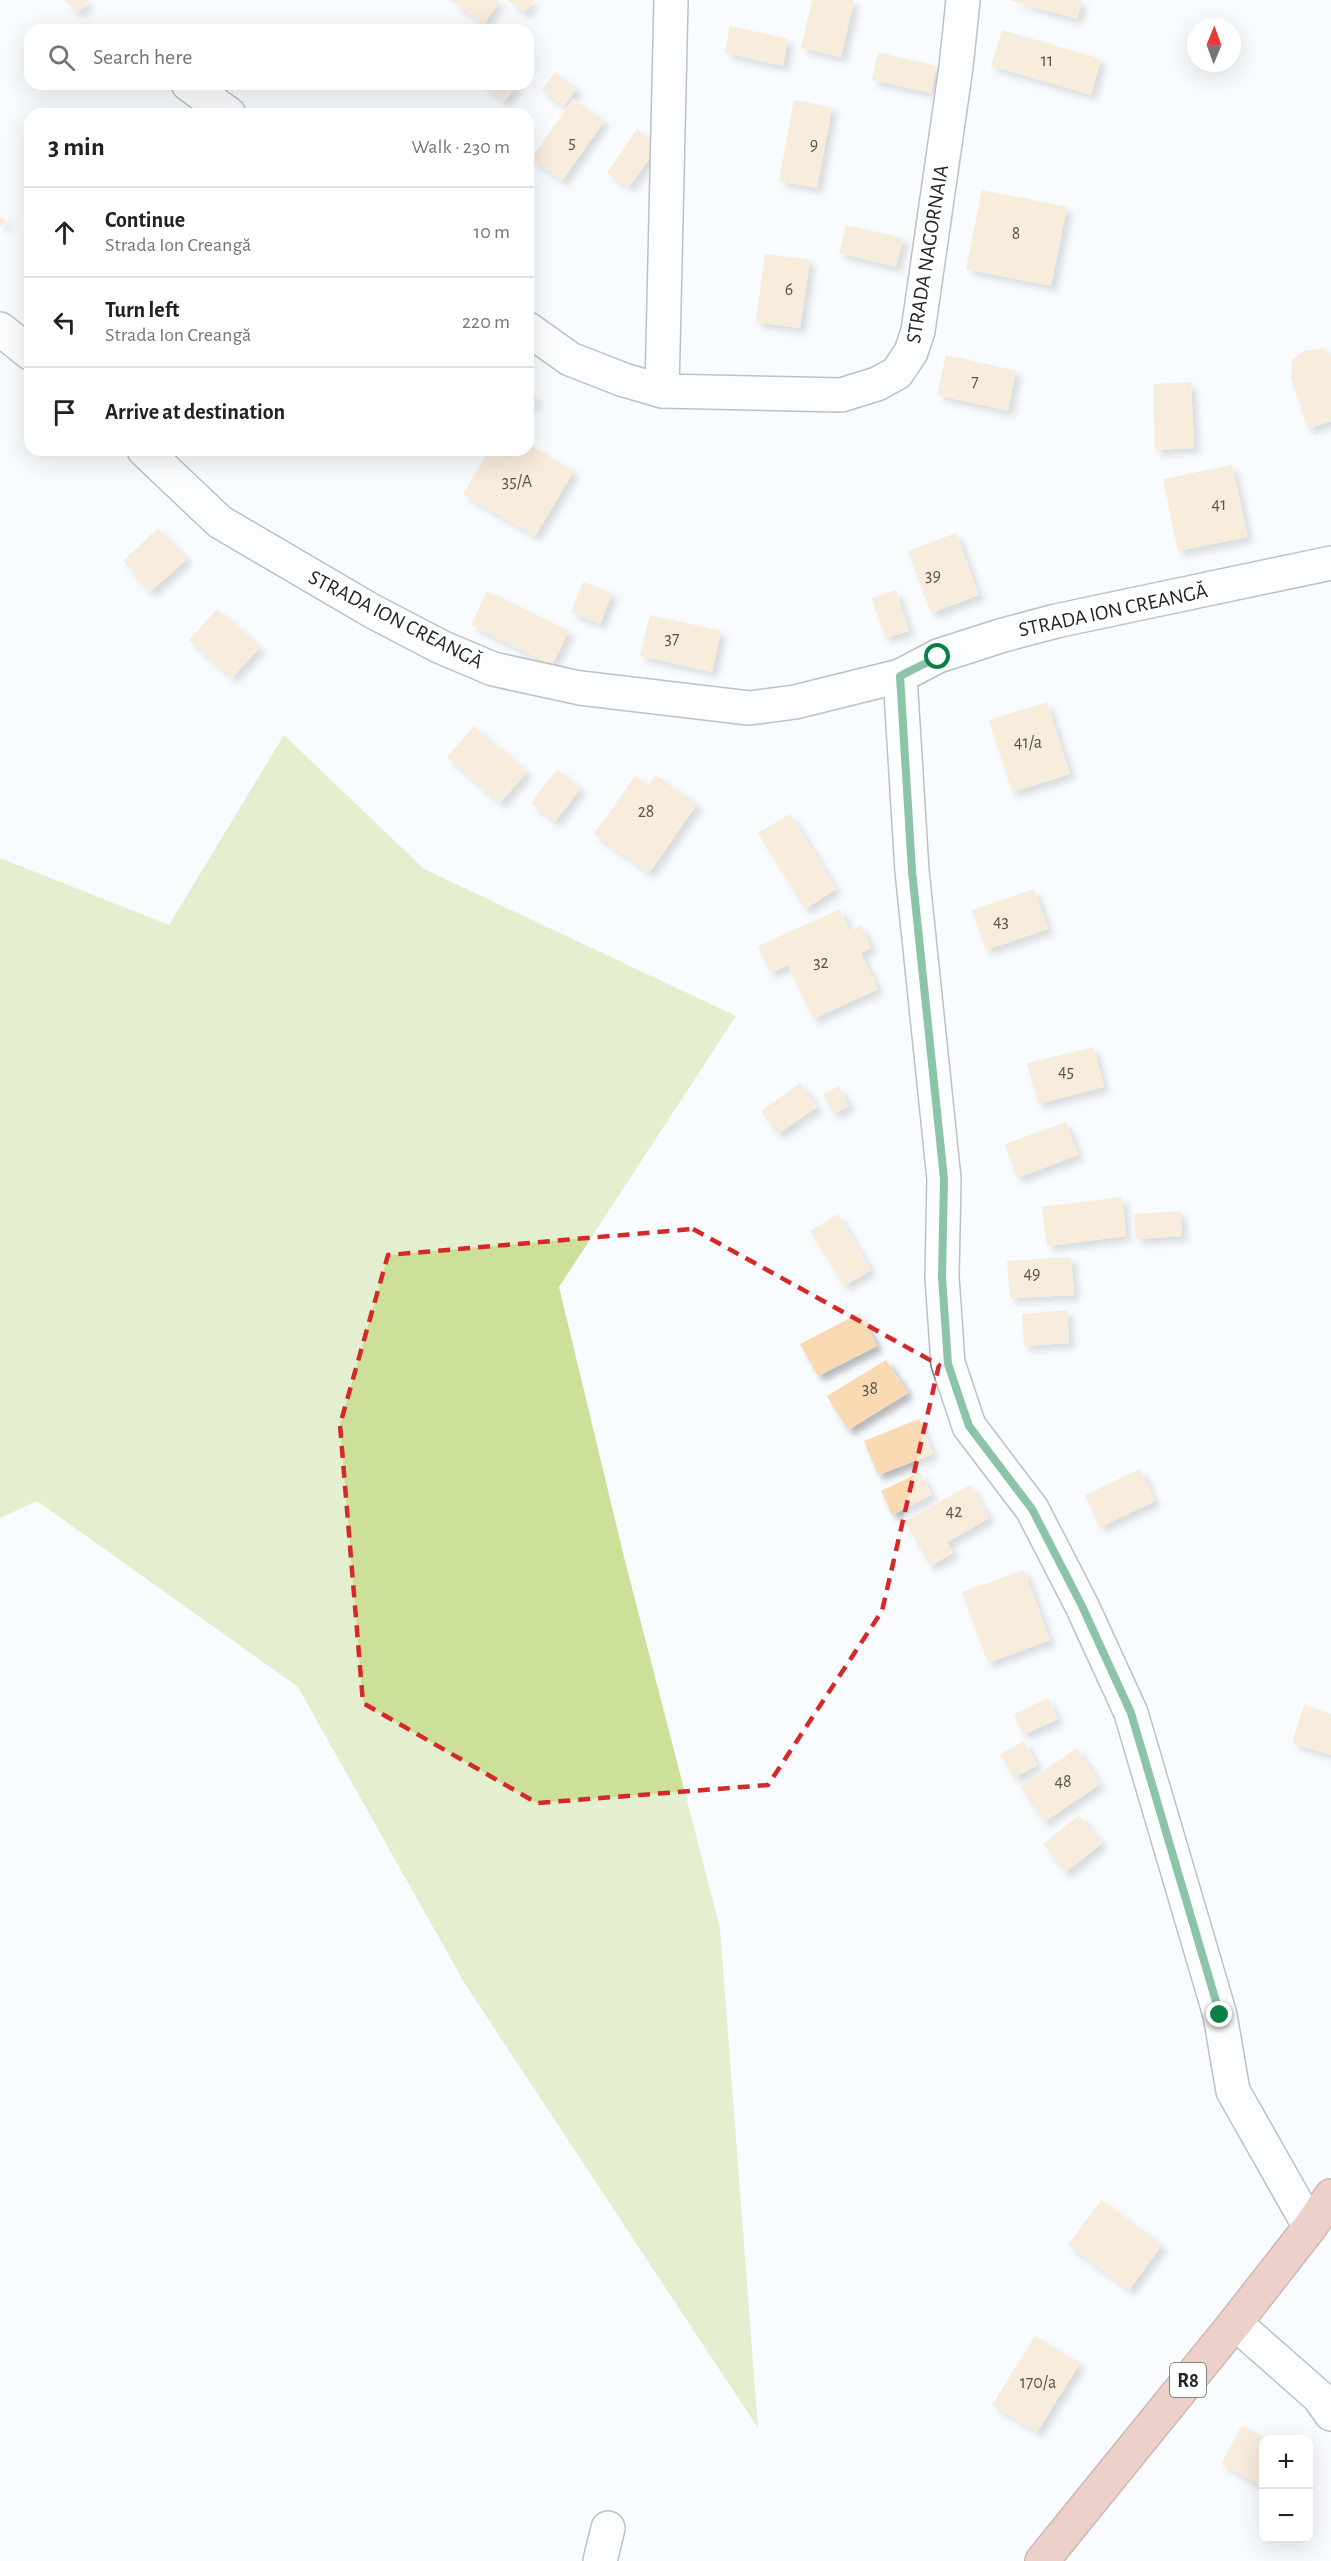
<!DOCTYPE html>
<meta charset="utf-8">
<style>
:root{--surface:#fff;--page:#f6f6f6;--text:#222;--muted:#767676;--line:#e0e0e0}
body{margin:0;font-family:"Alegreya Sans",sans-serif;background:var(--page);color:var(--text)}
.controls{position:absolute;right:18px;bottom:18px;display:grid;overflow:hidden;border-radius:12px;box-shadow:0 6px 24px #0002}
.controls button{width:54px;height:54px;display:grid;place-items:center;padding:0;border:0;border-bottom:2px solid var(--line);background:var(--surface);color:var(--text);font:30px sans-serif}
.compass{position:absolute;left:1187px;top:18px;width:54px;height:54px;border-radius:50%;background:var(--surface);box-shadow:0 6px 24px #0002;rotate:1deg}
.stop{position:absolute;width:18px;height:18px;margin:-14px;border:4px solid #0b8043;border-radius:50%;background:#fff}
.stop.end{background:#0b8043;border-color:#fff;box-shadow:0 2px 6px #0008}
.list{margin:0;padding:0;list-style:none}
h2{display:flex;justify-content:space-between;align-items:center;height:78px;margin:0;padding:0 24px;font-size:26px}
h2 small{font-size:20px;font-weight:400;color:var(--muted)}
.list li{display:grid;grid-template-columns:39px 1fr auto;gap:18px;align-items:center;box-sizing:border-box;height:90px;padding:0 24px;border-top:2px solid var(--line)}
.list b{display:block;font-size:22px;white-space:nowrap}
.list p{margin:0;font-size:20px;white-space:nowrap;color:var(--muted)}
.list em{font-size:20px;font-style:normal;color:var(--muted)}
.icon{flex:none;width:33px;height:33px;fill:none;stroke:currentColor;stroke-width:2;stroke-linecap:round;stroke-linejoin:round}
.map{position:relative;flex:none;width:1331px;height:2561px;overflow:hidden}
.search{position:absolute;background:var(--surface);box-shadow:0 6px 24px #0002;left:24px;top:24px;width:510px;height:66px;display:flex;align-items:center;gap:15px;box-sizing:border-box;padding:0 21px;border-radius:18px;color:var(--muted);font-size:22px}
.panel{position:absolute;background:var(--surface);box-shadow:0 6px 24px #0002;left:24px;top:108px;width:510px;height:348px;border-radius:18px}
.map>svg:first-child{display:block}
</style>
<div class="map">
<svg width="1331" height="2561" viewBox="0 0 1331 2561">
<defs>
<filter id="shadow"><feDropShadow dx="5.5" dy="5.5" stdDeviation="3" flood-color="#0004"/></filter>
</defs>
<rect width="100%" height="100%" fill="#f8fcfe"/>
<path fill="#cce099" d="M 284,735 L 424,869 L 736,1016 L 559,1287 L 625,1561 L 720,1928 L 758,2428 L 465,1984 L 298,1687 L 37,1501 L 0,1518 L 0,858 L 169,925 Z"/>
<g fill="#f9dab3" filter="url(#shadow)">
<path d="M 64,0 L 90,0 L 78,13 Z"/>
<path d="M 450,0 L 497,0 L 499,2 L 484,24 Z"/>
<path d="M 508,0 L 535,0 L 525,13 Z"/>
<path d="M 812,0 L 854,0 L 841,57 L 801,48 Z"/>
<path d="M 1009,0 L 1082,0 L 1077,19 Z"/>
<path d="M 730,26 L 788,39 L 783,66 L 725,53 Z"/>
<path d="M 1002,30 L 1101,59 L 1091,95 L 991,66 Z"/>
<path d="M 878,52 L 936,66 L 931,93 L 872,80 Z"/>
<path d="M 555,72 L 577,88 L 564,106 L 542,90 Z"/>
<path d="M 482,84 L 518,84 L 504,101 Z"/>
<path d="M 573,99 L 604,121 L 562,181 L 531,159 Z"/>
<path d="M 794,100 L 832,107 L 817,188 L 779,181 Z"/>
<path d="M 637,129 L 659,145 L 629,187 L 607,173 Z"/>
<path d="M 982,190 L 1067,207 L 1051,286 L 966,269 Z"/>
<path d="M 0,216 L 6,221 L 0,228 Z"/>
<path d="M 846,225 L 903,238 L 896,267 L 839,253 Z"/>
<path d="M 765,254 L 810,260 L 800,328 L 756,322 Z"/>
<path d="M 1323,348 L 1331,357 L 1331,421 L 1308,429 L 1291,378 L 1292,360 L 1304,351 Z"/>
<path d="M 946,355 L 1016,371 L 1008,411 L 937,395 Z"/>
<path d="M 1191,382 L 1194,448 L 1155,450 L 1153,384 Z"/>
<path d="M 528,393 L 536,397 L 528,411 Z"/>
<path d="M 528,444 L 574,471 L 535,536 L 463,494 L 489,450 L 528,450 Z"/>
<path d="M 1232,465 L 1248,537 L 1178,551 L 1163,479 Z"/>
<path d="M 158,528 L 187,559 L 150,592 L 123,561 Z"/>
<path d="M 956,533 L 979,595 L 931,613 L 908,551 Z"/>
<path d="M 583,582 L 612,593 L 600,624 L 571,612 Z"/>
<path d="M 896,590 L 909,631 L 885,638 L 872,598 Z"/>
<path d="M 487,591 L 569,631 L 552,665 L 471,625 Z"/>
<path d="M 217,609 L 260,647 L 232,678 L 189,640 Z"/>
<path d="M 650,615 L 721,631 L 712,672 L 640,656 Z"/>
<path d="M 1047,702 L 1070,774 L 1012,792 L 989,720 Z"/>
<path d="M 474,726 L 527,772 L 500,803 L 447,757 Z"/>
<path d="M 557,769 L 581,788 L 555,822 L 531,803 Z"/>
<path d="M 655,775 L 697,804 L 649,873 L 594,834 L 635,776 L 649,785 Z"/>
<path d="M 790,814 L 836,889 L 805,909 L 758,833 Z"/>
<path d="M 1034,889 L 1048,929 L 986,950 L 972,910 Z"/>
<path d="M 840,909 L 850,931 L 861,925 L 871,948 L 861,953 L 878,989 L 813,1019 L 788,965 L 770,973 L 758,946 Z"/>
<path d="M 1094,1047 L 1104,1087 L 1038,1104 L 1027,1063 Z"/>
<path d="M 800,1083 L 817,1107 L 778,1134 L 761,1111 Z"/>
<path d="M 839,1086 L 849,1106 L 833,1114 L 823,1094 Z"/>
<path d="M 1066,1122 L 1078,1155 L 1017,1178 L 1005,1144 Z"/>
<path d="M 1122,1197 L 1126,1236 L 1047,1246 L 1042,1207 Z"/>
<path d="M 1181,1211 L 1182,1236 L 1136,1239 L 1134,1214 Z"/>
<path d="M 838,1214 L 871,1270 L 844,1286 L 810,1231 Z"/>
<path d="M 1071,1257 L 1074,1295 L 1010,1298 L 1007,1261 Z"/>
<path d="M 1067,1310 L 1069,1343 L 1024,1346 L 1022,1314 Z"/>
<path d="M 860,1313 L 877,1346 L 818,1376 L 800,1344 Z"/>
<path d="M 886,1360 L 908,1393 L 848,1430 L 827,1396 Z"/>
<path d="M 919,1419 L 933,1454 L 878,1475 L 864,1441 Z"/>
<path d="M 1140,1469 L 1155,1501 L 1100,1527 L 1085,1495 Z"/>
<path d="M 920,1472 L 932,1495 L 892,1515 L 881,1491 Z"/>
<path d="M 970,1485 L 989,1518 L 947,1542 L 953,1553 L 930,1566 L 905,1521 Z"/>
<path d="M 1024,1570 L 1050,1640 L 988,1663 L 962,1592 Z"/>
<path d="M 1048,1698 L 1058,1719 L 1023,1735 L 1014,1714 Z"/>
<path d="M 1304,1705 L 1331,1714 L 1331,1755 L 1292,1743 Z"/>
<path d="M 1024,1741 L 1037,1765 L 1014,1778 L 1000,1754 Z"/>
<path d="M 1077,1748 L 1100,1784 L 1044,1822 L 1020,1786 Z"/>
<path d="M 1079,1815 L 1102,1843 L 1065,1873 L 1043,1844 Z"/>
<path d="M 1101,2200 L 1162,2245 L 1129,2290 L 1068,2245 Z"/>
<path d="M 1035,2336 L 1080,2363 L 1037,2432 L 992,2405 Z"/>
<path d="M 1242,2425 L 1269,2440 L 1264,2440 L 1264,2487 L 1221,2464 Z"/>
</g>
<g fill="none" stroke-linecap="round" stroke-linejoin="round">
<defs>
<g id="minor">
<path d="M 188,84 L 229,114"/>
<path d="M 0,329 L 30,353"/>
<path d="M 528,329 L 570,359 L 624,380 L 662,391 L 841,395 L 877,384 L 897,373 L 911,352 L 918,331 L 956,67 L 963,0"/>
<path d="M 662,391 L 671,0"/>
<path d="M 144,450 L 220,522 L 372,611 L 441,647 L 493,669 L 580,688 L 749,708 L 795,702 L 900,676 L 938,656 L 1000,636 L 1056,621 L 1331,563"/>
<path d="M 900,676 L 912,871 L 944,1179 L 942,1277 L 948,1363 L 969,1426 L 1032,1509 L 1082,1606 L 1131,1713 L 1220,2015 L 1233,2091 L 1310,2227"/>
<path d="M 1235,2323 L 1319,2397 L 1331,2414"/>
<path d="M 600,2561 L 608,2528"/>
</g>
<path id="trunk" d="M 1042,2561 L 1235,2323 L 1310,2227 L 1331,2196"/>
</defs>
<use href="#minor" stroke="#727b81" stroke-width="36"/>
<use href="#trunk" stroke="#996356" stroke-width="36"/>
<use href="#minor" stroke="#fff" stroke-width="33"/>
<use href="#trunk" stroke="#e09c8b" stroke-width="33"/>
</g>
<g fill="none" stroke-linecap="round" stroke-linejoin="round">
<path stroke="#0b8043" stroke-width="8" d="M 938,657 L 900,676 L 912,871 L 944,1179 L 942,1277 L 948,1364 L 969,1426 L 1032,1509 L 1082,1606 L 1131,1713 L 1220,2015"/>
</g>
<path d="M0 0H1331V2561H0ZM 693,1229 L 939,1365 L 882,1611 L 768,1785 L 537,1803 L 363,1703 L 340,1425 L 388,1255 Z" fill="#f8fcfe" fill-opacity=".55" fill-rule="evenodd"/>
<path fill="none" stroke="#d62828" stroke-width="4.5" stroke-dasharray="12 8" stroke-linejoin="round" d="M 693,1229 L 939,1365 L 882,1611 L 768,1785 L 537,1803 L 363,1703 L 340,1425 L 388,1255 Z"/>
<g text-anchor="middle" stroke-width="6" stroke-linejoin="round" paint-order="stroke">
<g font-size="18" fill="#58534b">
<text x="1047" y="66">11</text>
<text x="572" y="148">5</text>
<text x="814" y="150">9</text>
<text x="1016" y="239">8</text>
<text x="789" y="295">6</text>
<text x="975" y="387">7</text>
<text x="517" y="487">35/A</text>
<text x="1219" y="510">41</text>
<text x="933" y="581">39</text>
<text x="672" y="644">37</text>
<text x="1028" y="748">41/a</text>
<text x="646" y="817">28</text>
<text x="1001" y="927">43</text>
<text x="821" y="968">32</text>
<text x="1066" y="1077">45</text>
<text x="1032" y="1279">49</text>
<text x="870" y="1394">38</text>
<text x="954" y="1517">42</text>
<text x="1063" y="1787">48</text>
<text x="1038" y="2388">170/a</text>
</g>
<rect fill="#fff" stroke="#646768" stroke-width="1.5" x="1170" y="2363" width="36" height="34" rx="4.5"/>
<g font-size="20" font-weight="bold" fill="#222628">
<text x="1188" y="2387">R8</text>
</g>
<g font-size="21" fill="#222628" stroke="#fff">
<text transform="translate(927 254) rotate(-81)" y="7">STRADA NAGORNAIA</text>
<text transform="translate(1113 610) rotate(-12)" y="7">STRADA ION CREANGĂ</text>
<text transform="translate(396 619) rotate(27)" y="7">STRADA ION CREANGĂ</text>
</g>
</g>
</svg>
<div class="controls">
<button>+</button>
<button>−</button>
</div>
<svg class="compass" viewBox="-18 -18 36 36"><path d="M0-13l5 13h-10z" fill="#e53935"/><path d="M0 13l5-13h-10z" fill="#767676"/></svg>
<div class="stop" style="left:938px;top:657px"></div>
<div class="stop end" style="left:1220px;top:2015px"></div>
<div class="search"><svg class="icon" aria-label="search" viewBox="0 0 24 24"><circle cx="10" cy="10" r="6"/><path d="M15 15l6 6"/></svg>Search here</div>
<section class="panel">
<h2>3 min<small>Walk · 230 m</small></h2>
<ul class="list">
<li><svg class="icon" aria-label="ahead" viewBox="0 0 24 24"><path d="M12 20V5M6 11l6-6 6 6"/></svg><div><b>Continue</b><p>Strada Ion Creangă</p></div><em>10 m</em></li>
<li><svg class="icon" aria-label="left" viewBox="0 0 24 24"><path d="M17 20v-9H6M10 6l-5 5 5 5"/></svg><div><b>Turn left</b><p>Strada Ion Creangă</p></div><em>220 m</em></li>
<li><svg class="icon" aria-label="arrive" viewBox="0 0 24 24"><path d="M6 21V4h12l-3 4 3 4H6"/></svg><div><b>Arrive at destination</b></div></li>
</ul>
</section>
</div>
